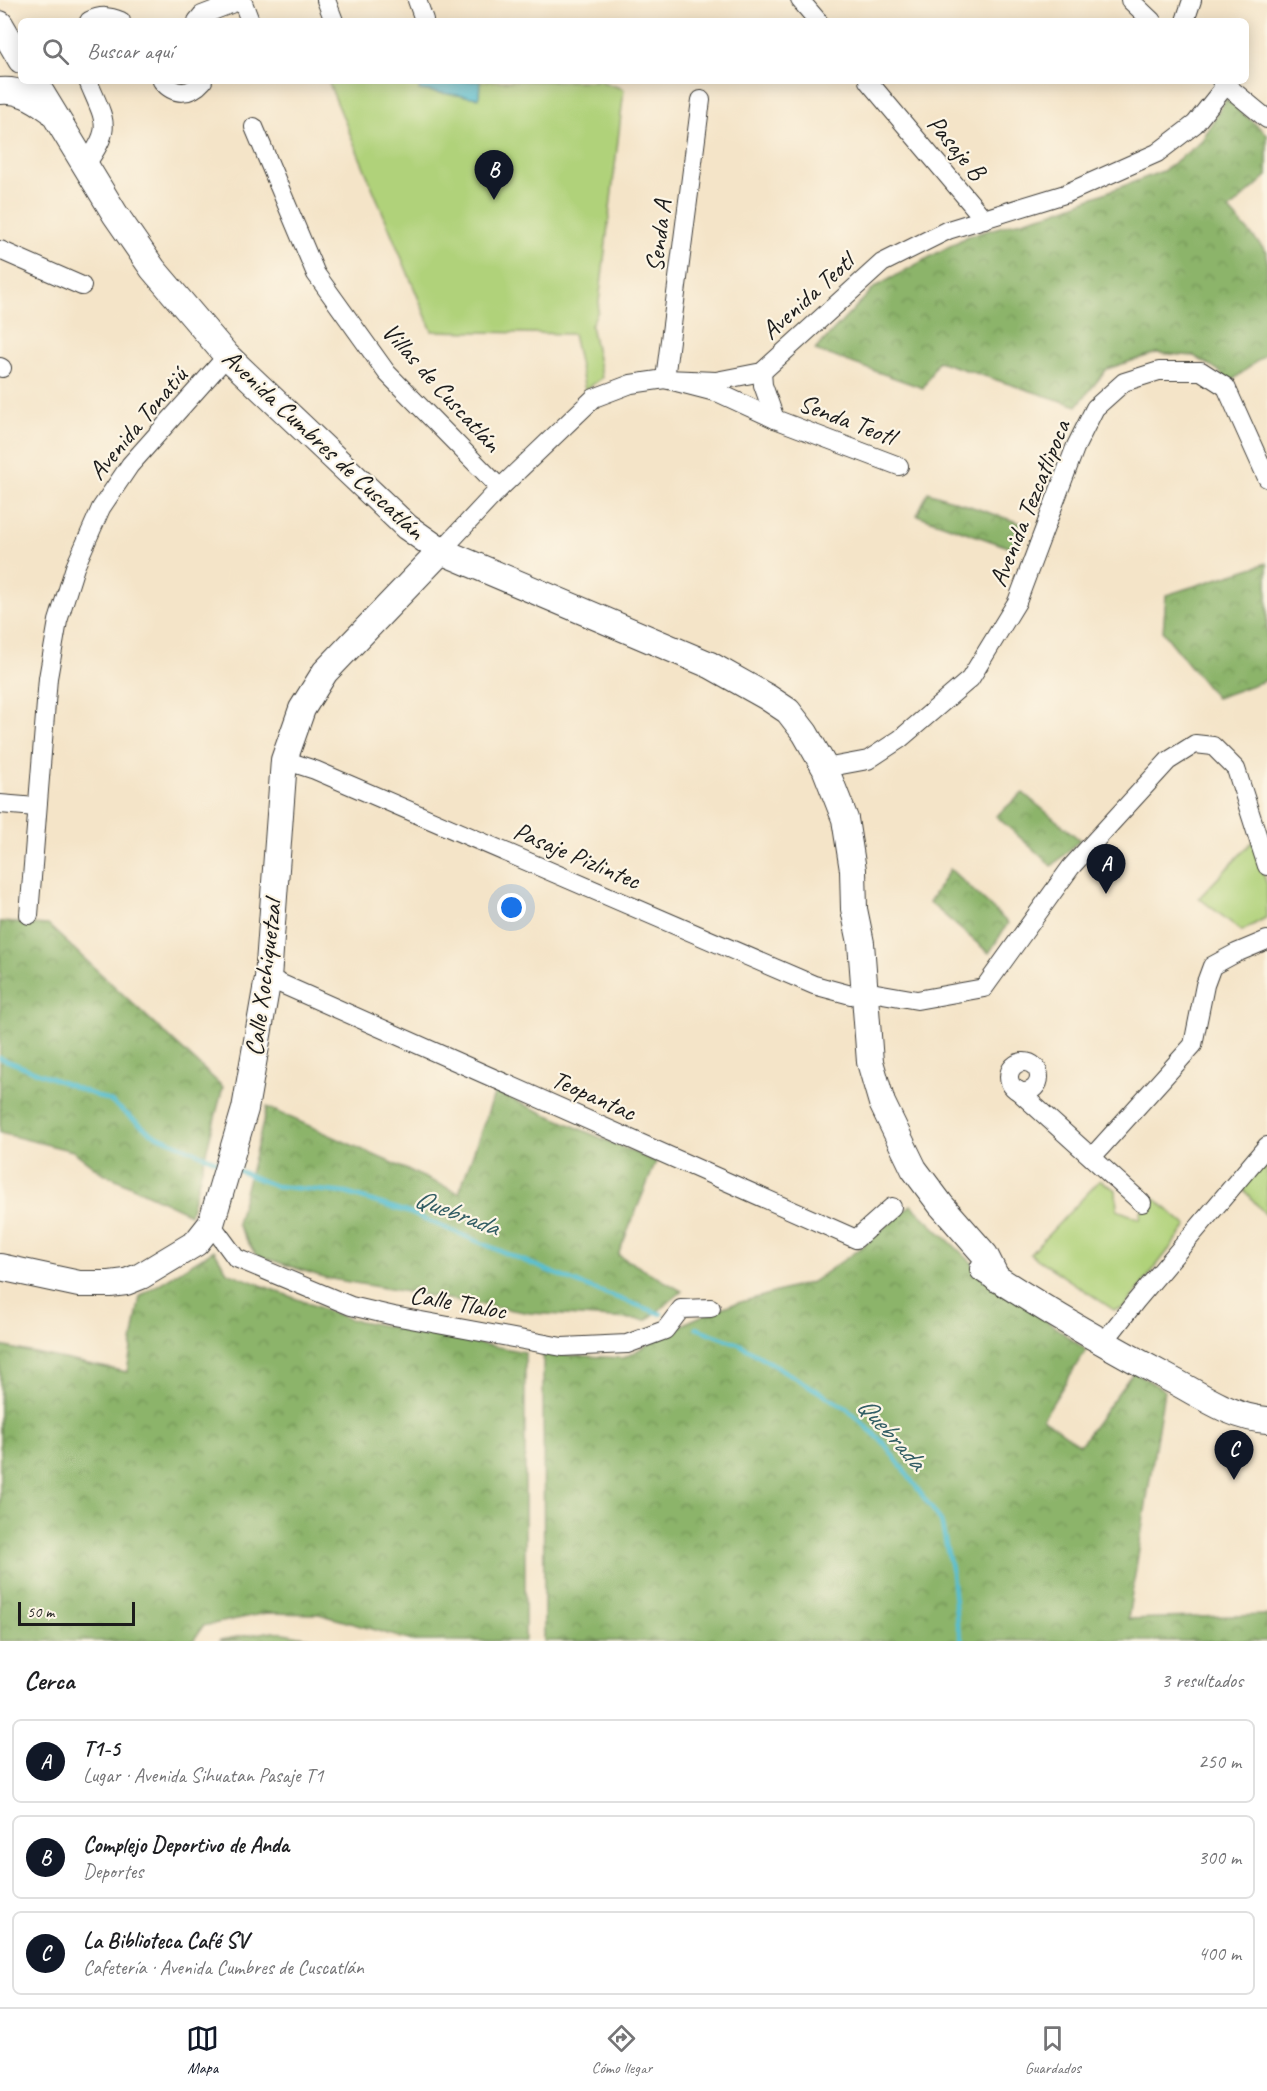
<!DOCTYPE html>
<html lang="es">
<meta charset="utf-8">
<style>
:root{--surface:#fff;--page:#f6f6f6;--text:#202124;--muted:#757577;--line:#e0e0e0;--accent:#111827}
body{margin:0;font-family:Caveat,sans-serif;background:var(--page);color:var(--text)}
.scale{position:absolute;left:18px;bottom:15px;width:117px;box-sizing:border-box;padding-left:6px;border:3px solid #1c1c1c;border-top:0;font-size:16px;line-height:21px;white-space:nowrap;color:#1c1c1c;-webkit-text-stroke:4px #fcf5e5;paint-order:stroke}
.you{position:absolute;left:512px;top:908px;width:21px;height:21px;margin:-15px;border:4px solid #fff;border-radius:50%;background:#1a73e8;box-shadow:0 0 0 9px #1a73e833}
.badge{display:grid;place-items:center;width:39px;height:39px;border-radius:50%;background:var(--accent);color:#fff;font-size:20px;font-weight:700}
.pin{position:absolute;translate:-50% -50px;filter:drop-shadow(0 2px 3px #0008)}
.pin::after{content:'';position:absolute;top:32px;width:21px;height:18px;background:inherit;clip-path:polygon(0 0,100% 0,50% 100%)}
.list{margin:0;padding:0;list-style:none}
h2{display:flex;justify-content:space-between;align-items:center;height:78px;margin:0;padding:0 24px;font-size:26px}
h2 small{font-size:20px;font-weight:400;color:var(--muted)}
.list li{display:grid;grid-template-columns:39px 1fr auto;gap:18px;align-items:center;box-sizing:border-box;height:84px;margin:0 12px 12px;padding:0 12px;border:2px solid var(--line);border-radius:9px}
.list b{display:block;font-size:22px;white-space:nowrap}
.list p{margin:0;font-size:20px;white-space:nowrap;color:var(--muted)}
.list em{font-size:20px;font-style:normal;color:var(--muted)}
.icon{flex:none;width:33px;height:33px;fill:none;stroke:currentColor;stroke-width:2;stroke-linecap:round;stroke-linejoin:round}
.map{position:relative;flex:none;width:1267px;height:1641px;overflow:hidden}
.search{position:absolute;background:var(--surface);box-shadow:0 3px 15px #0003;left:18px;right:18px;top:18px;height:66px;display:flex;align-items:center;gap:15px;box-sizing:border-box;padding:0 21px;border-radius:9px;color:var(--muted);font-size:22px}
.sheet{height:366px;background:var(--surface)}
nav{display:flex;justify-content:space-around;align-items:center;box-sizing:border-box;height:84px;border-top:2px solid var(--line);background:var(--surface);font-size:16px;color:var(--muted)}
nav a{display:grid;justify-items:center;gap:3px}
nav .on{color:var(--accent)}
.map>svg:first-child{display:block}
</style>
<div class="map">
<svg width="1267" height="1641" viewBox="0 0 1267 1641">
<defs>
<pattern id="forest-crowns" width="20" height="18" patternUnits="userSpaceOnUse" patternTransform="scale(1.5)"><rect width="20" height="18" fill="#8cb46a"/><path d="M2 6a3 3 0 1 1 6 0M12 15a3 3 0 1 1 6 0" fill="none" stroke="#729256"/></pattern>
</defs>
<rect width="100%" height="100%" fill="#fcf5e5"/>
<filter id="ink" filterUnits="userSpaceOnUse"><feTurbulence type="fractalNoise" baseFrequency=".0167" numOctaves="2"/><feDisplacementMap in="SourceGraphic" scale="12" xChannelSelector="R" yChannelSelector="G"/><feConvolveMatrix kernelMatrix="1 2 1 2 8 2 1 2 1" color-interpolation-filters="sRGB"/></filter>
<filter id="wash" filterUnits="userSpaceOnUse"><feTurbulence type="fractalNoise" baseFrequency=".008" numOctaves="4" result="noise"/><feDisplacementMap in="SourceGraphic" scale="24" xChannelSelector="R" yChannelSelector="G"/><feGaussianBlur stdDeviation="1.35" result="paint"/><feColorMatrix in="noise" values="0 0 0 0 0 0 0 0 0 0 0 0 0 0 0 0 0 1.4 0 .05"/><feComposite in="paint" operator="in"/></filter>
<g filter="url(#wash)">
<rect width="100%" height="100%" fill="#f4e4c8"/>
<g fill="#b0d27a" stroke="#66774b" stroke-width="1.5">
<path d="M 328,81 L 599,81 L 624,89 L 598,311 L 591,325 L 602,378 L 585,390 L 573,334 L 432,331 Z"/>
<path d="M 1253,841 L 1267,885 L 1267,917 L 1242,931 L 1199,898 Z"/>
<path d="M 1267,1158 L 1267,1215 L 1266,1215 L 1242,1188 Z"/>
<path d="M 1100,1180 L 1116,1190 L 1117,1210 L 1140,1219 L 1141,1212 L 1154,1198 L 1187,1226 L 1124,1308 L 1114,1310 L 1030,1254 Z"/>
</g>
<g fill="url(#forest-crowns)" stroke="#546843" stroke-width="1.5">
<path d="M 1226,99 L 1267,134 L 1267,176 L 1229,210 L 1267,252 L 1267,353 L 1229,383 L 1218,370 L 1194,356 L 1156,353 L 1107,369 L 1077,406 L 938,361 L 923,388 L 815,350 L 875,287 L 968,236 L 1054,212 L 1163,171 L 1201,142 Z"/>
<path d="M 928,492 L 1026,525 L 1014,549 L 917,515 Z"/>
<path d="M 1267,563 L 1267,680 L 1216,698 L 1163,632 L 1166,595 Z"/>
<path d="M 1023,793 L 1080,840 L 1052,866 L 996,816 Z"/>
<path d="M 950,869 L 1008,923 L 989,953 L 929,902 Z"/>
<path d="M 0,922 L 48,925 L 223,1087 L 190,1214 L 101,1172 L 73,1151 L 0,1133 Z"/>
<path d="M 495,1092 L 656,1162 L 618,1255 L 682,1291 L 647,1320 L 530,1313 L 326,1278 L 256,1255 L 237,1224 L 267,1107 L 459,1193 Z"/>
<path d="M 911,1205 L 987,1277 L 1086,1350 L 1043,1418 L 1080,1445 L 1134,1371 L 1164,1390 L 1128,1619 L 1267,1615 L 1267,1641 L 544,1641 L 543,1354 L 624,1358 L 690,1321 L 720,1308 L 812,1282 L 858,1250 Z"/>
<path d="M 214,1250 L 227,1272 L 349,1319 L 525,1352 L 525,1641 L 413,1641 L 319,1614 L 266,1613 L 203,1626 L 193,1641 L 0,1641 L 0,1346 L 127,1372 L 140,1296 Z"/>
<path d="M 273,1631 L 327,1641 L 219,1641 L 220,1640 Z"/>
</g>
<path fill="#54bed0" stroke="#386d76" stroke-width="1.5" d="M 420,81 L 480,81 L 479,98 L 419,90 Z"/>
<g fill="none" stroke-linecap="round" stroke-linejoin="round">
<g stroke="#54bed0" stroke-width="4.5">
<path d="M 0,1058 L 110,1101 L 151,1133 L 221,1163"/>
<path d="M 237,1170 L 275,1186 L 346,1193 L 407,1212 L 580,1284 L 661,1314"/>
<path d="M 696,1328 L 739,1344 L 846,1408 L 884,1443 L 941,1521 L 952,1573 L 957,1624 L 962,1641"/>
</g>
</g>
</g>
<g filter="url(#ink)">
<g fill="none" stroke-linecap="round" stroke-linejoin="round">
<defs>
<g id="minor">
<path d="M 242,0 L 250,21"/>
<path d="M 326,0 L 334,21"/>
<path d="M 417,0 L 424,20"/>
<path d="M 800,0 L 818,21"/>
<path d="M 1130,0 L 1152,21"/>
<path d="M 89,21 C 101,15 109,16 121,21"/>
<path d="M 197,21 L 202,15 L 241,0"/>
<path d="M 1185,21 L 1192,0"/>
<path d="M 162,81 C 174,96 191,95 203,81"/>
<path d="M 868,81 L 984,219"/>
<path d="M 1221,81 L 1267,119"/>
<path d="M 701,100 L 665,379 L 719,393 L 775,419"/>
<path d="M 254,127 L 316,274 L 387,373 L 500,488"/>
<path d="M 85,166 C 113,126 106,124 88,81"/>
<path d="M 0,250 L 82,286"/>
<path d="M 0,367 L 2,368"/>
<path d="M 762,372 L 763,385 L 775,419 L 899,466"/>
<path d="M 441,551 L 500,488 L 594,398 L 631,384 L 665,379 L 716,381 L 762,372 L 882,263 L 948,230 L 1065,194 L 1157,153 L 1195,124 L 1226,85"/>
<path d="M 284,760 L 315,770 L 814,985 L 851,995"/>
<path d="M 825,768 L 868,760 L 900,739 L 970,679 L 1017,602 L 1075,448 L 1095,408 L 1124,382 L 1159,371 L 1201,371 L 1226,387 L 1267,478"/>
<path d="M 0,804 L 36,807"/>
<path d="M 29,915 L 48,678 L 58,621 L 75,567 L 101,508 L 130,465 L 227,356"/>
<path d="M 268,978 L 856,1239 L 892,1207"/>
<path d="M 865,991 L 917,1000 L 984,988 L 1071,867 L 1168,761 L 1195,744 L 1213,746 L 1236,769 L 1267,866"/>
<circle cx="1024" cy="1077" r="15"/>
<path d="M 1016,1089 L 1142,1203"/>
<path d="M 1092,1157 L 1193,1045 L 1205,985 L 1212,966 L 1236,953 L 1267,940"/>
<path d="M 211,1224 L 236,1258 L 351,1306 L 394,1316 L 562,1347 L 627,1344 L 665,1330 L 681,1309 L 711,1308"/>
<path d="M 1103,1343 L 1136,1301 L 1267,1146"/>
</g>
<g id="secondary">
<path d="M 0,24 L 21,60"/>
<path d="M 34,81 L 115,214 L 153,269 L 227,356 L 407,527 L 441,551 L 710,665 L 767,697 L 788,711 L 805,733 L 825,768 L 845,819 L 853,870 L 854,909 L 861,943 L 870,1062 L 882,1103 L 914,1169 L 941,1205 L 985,1255 L 997,1279"/>
<path d="M 0,91 C 19,89 34,98 49,109"/>
<path d="M 0,1267 L 79,1284 L 110,1284 L 126,1282 L 141,1276 L 196,1243 L 211,1224 L 245,1109 L 268,978 L 284,760 L 302,709 L 325,672 L 441,551"/>
<path d="M 983,1269 C 1043,1309 1106,1345 1170,1379 C 1201,1395 1232,1418 1267,1420"/>
</g>
</defs>
<use href="#minor" stroke="#3c3a36" stroke-width="20"/>
<use href="#secondary" stroke="#3c3a36" stroke-width="28"/>
<use href="#minor" stroke="#fff" stroke-width="18"/>
<use href="#secondary" stroke="#fff" stroke-width="26"/>
</g>
</g>
<g text-anchor="middle" stroke-width="4.5" stroke-linejoin="round" paint-order="stroke">
<g font-size="26" fill="#1c1c1c" stroke="#fcf5e5">
<text transform="translate(957 147) rotate(50)" y="9">Pasaje B</text>
<text transform="translate(658 236) rotate(-83)" y="9">Senda A</text>
<text transform="translate(807 296) rotate(-42)" y="9">Avenida Teotl</text>
<text transform="translate(442 387) rotate(48)" y="9">Villas de Cuscatlán</text>
<text transform="translate(847 419) rotate(21)" y="9">Senda Teotl</text>
<text transform="translate(137 423) rotate(-50)" y="9">Avenida Tonatiú</text>
<text transform="translate(324 444) rotate(43)" y="9">Avenida Cumbres de Cuscatlán</text>
<text transform="translate(1029 503) rotate(-68)" y="9">Avenida Tezcatlipoca</text>
<text transform="translate(577 855) rotate(23)" y="9">Pasaje Pizlintec</text>
<text transform="translate(263 978) rotate(-83)" y="9">Calle Xochiquetzal</text>
<text transform="translate(594 1095) rotate(24)" y="9">Teopantac</text>
<text transform="translate(458 1302) rotate(10)" y="9">Calle Tlaloc</text>
</g>
<g font-size="27" font-style="italic" fill="#325d64" stroke="#fcf5e5">
<text transform="translate(457 1212) rotate(21)" y="9">Quebrada</text>
<text transform="translate(892 1433) rotate(48)" y="9">Quebrada</text>
</g>
</g>
</svg>
<div class="scale">50 m</div>
<div class="you"></div>
<div class="pin badge" style="left:1106px;top:894px">A</div>
<div class="pin badge" style="left:494px;top:200px">B</div>
<div class="pin badge" style="left:1234px;top:1480px">C</div>
<div class="search"><svg class="icon" aria-label="search" viewBox="0 0 24 24"><circle cx="10" cy="10" r="6"/><path d="M15 15l6 6"/></svg>Buscar aquí</div>
</div>
<section class="sheet">
<h2>Cerca<small>3 resultados</small></h2>
<ul class="list">
<li><span class="badge">A</span><div><b>T1-5</b><p>Lugar · Avenida Sihuatan Pasaje T1</p></div><em>250 m</em></li>
<li><span class="badge">B</span><div><b>Complejo Deportivo de Anda</b><p>Deportes</p></div><em>300 m</em></li>
<li><span class="badge">C</span><div><b>La Biblioteca Café SV</b><p>Cafetería · Avenida Cumbres de Cuscatlán</p></div><em>400 m</em></li>
</ul>
</section>
<nav>
<a class="on"><svg class="icon" aria-label="map" viewBox="0 0 24 24"><path d="M3 6l6-2 6 2 6-2v14l-6 2-6-2-6 2zM9 4v14M15 6v14"/></svg>Mapa</a>
<a><svg class="icon" aria-label="directions" viewBox="0 0 24 24"><path d="M12 3l9 9-9 9-9-9zM9 14v-3h6M13 9l2 2-2 2"/></svg>Cómo llegar</a>
<a><svg class="icon" aria-label="saved" viewBox="0 0 24 24"><path d="M7 4h10v16l-5-4-5 4z"/></svg>Guardados</a>
</nav>
